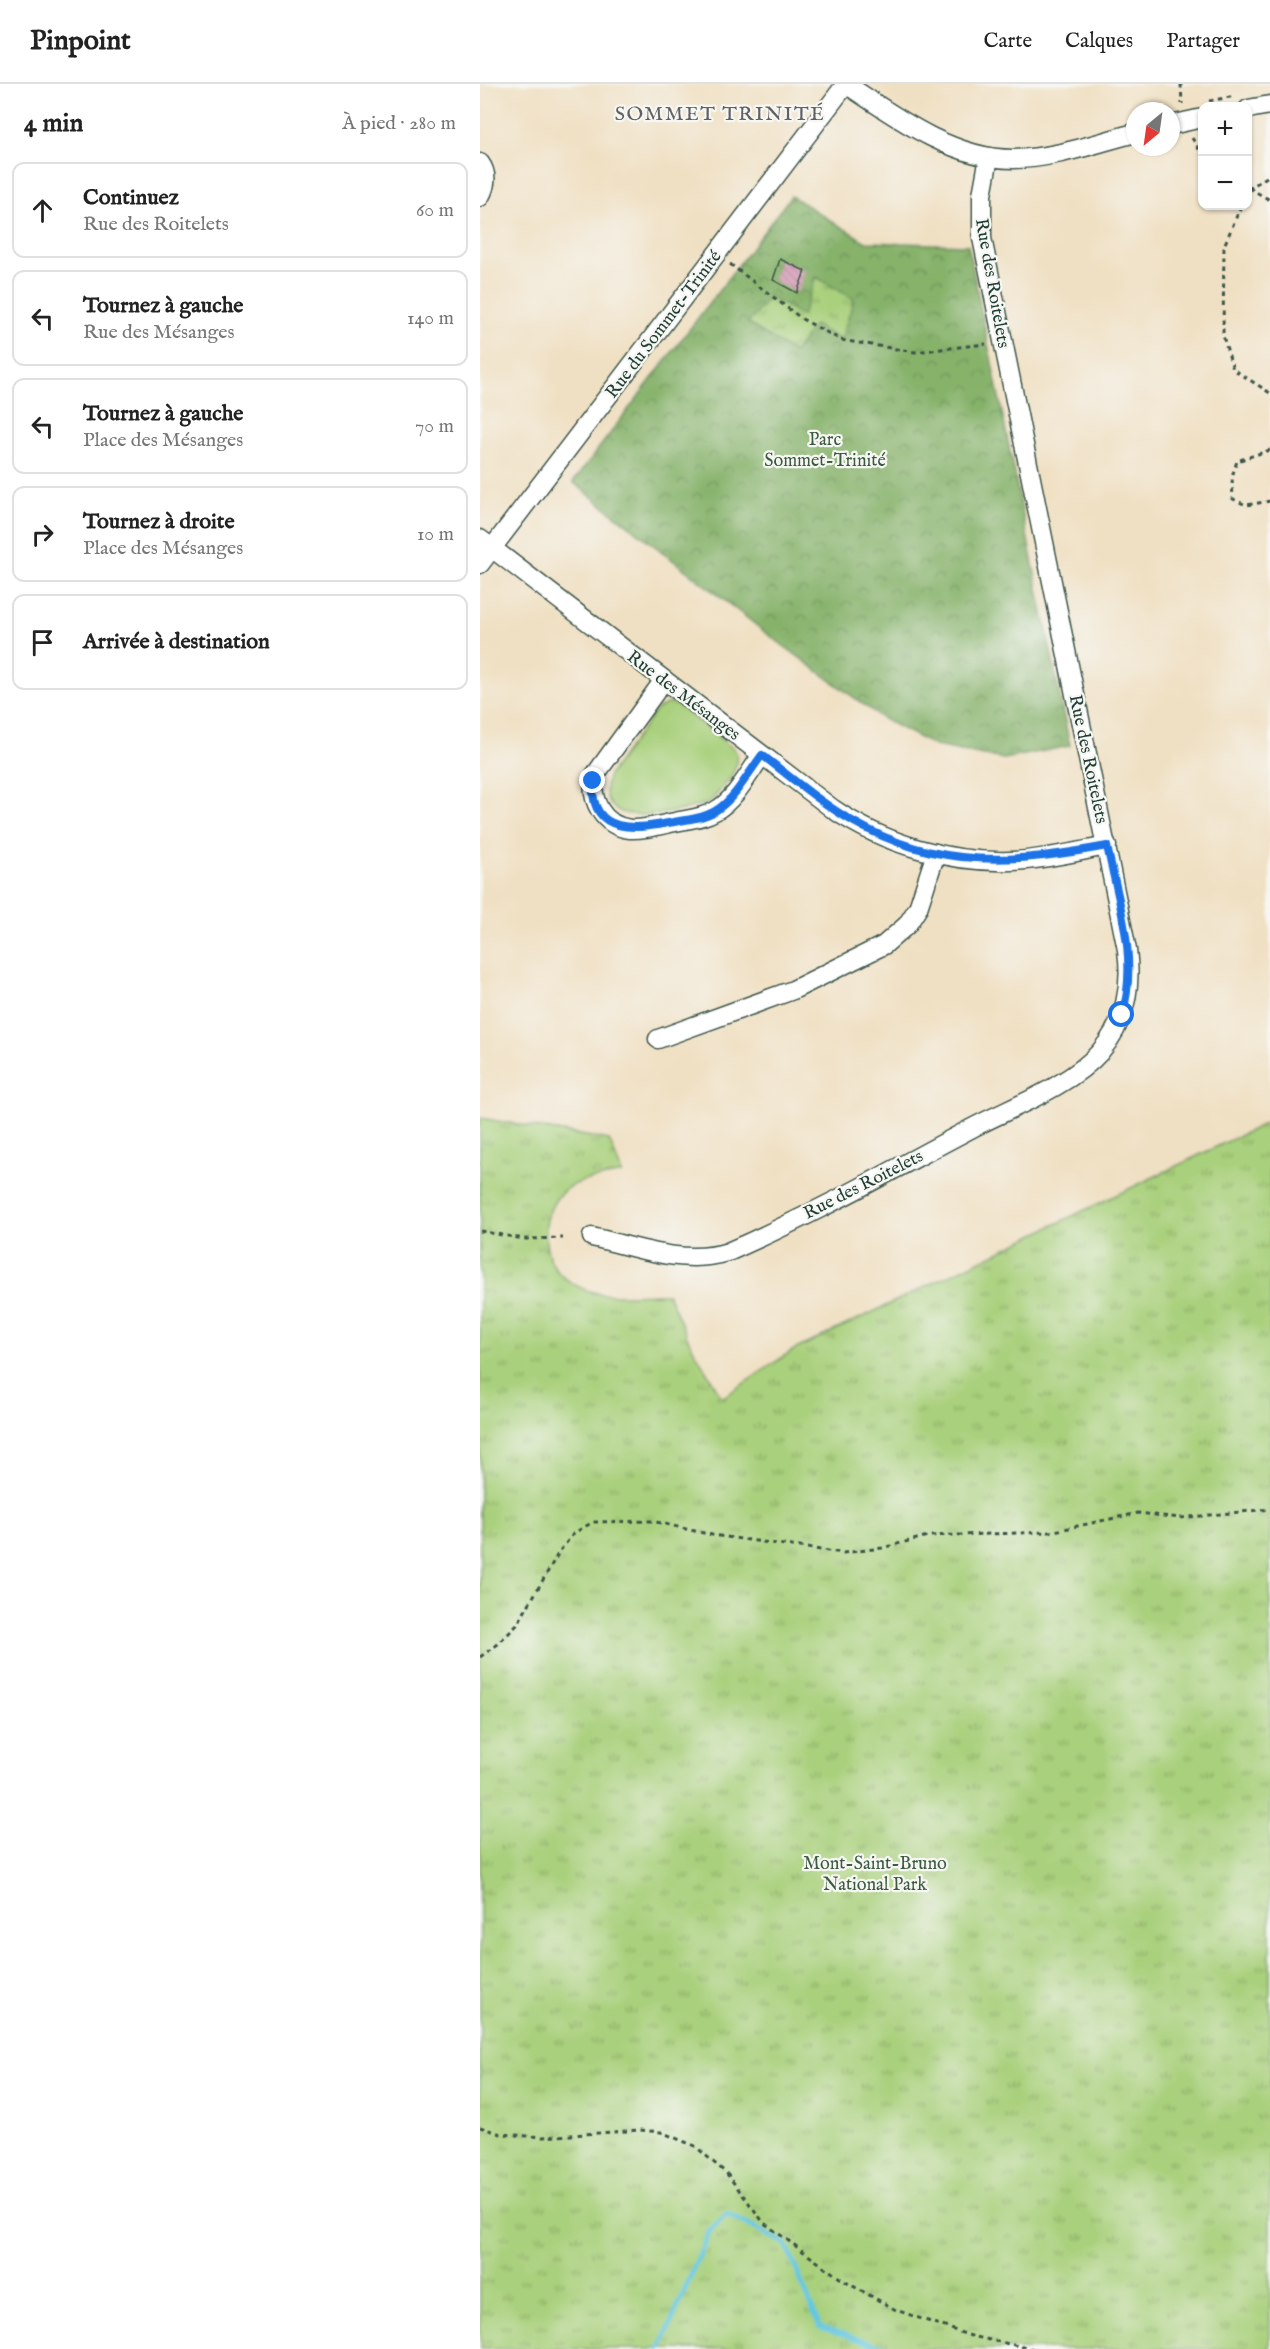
<!DOCTYPE html>
<html lang="fr">
<meta charset="utf-8">
<style>
:root{--surface:#fff;--page:#f2f2f2;--text:#222;--muted:#767676;--line:#e0e0e0}
body{margin:0;font-family:"IM FELL English",serif;background:var(--page);color:var(--text)}
.controls{position:absolute;right:18px;top:18px;display:grid;overflow:hidden;border-radius:12px;box-shadow:0 2px 4px #0004}
.controls button{width:54px;height:54px;display:grid;place-items:center;padding:0;border:0;border-bottom:2px solid var(--line);background:var(--surface);color:var(--text);font:30px sans-serif}
.compass{position:absolute;left:646px;top:18px;width:54px;height:54px;border-radius:50%;background:var(--surface);box-shadow:0 2px 4px #0004;rotate:209deg}
.stop{position:absolute;width:18px;height:18px;margin:-14px;border:4px solid #1a73e8;border-radius:50%;background:#fff}
.stop.end{background:#1a73e8;border-color:#fff;box-shadow:0 2px 6px #0008}
.list{margin:0;padding:0;list-style:none}
h2{display:flex;justify-content:space-between;align-items:center;height:78px;margin:0;padding:0 24px;font-size:26px}
h2 small{font-size:20px;font-weight:400;color:var(--muted)}
.list li{display:grid;grid-template-columns:39px 1fr auto;gap:18px;align-items:center;box-sizing:border-box;height:96px;margin:0 12px 12px;padding:0 12px;border:2px solid var(--line);border-radius:12px}
.list b{display:block;font-size:22px;white-space:nowrap}
.list p{margin:0;font-size:20px;white-space:nowrap;color:var(--muted)}
.list em{font-size:20px;font-style:normal;color:var(--muted)}
.icon{flex:none;width:33px;height:33px;fill:none;stroke:currentColor;stroke-width:2;stroke-linecap:round;stroke-linejoin:round}
.map{position:relative;flex:none;width:790px;height:2265px;overflow:hidden}
header{display:flex;align-items:center;gap:36px;box-sizing:border-box;height:84px;padding:0 30px;background:var(--surface);border-bottom:2px solid var(--line)}
header strong{font-size:28px}
nav{display:flex;gap:33px;margin-inline-start:auto;font-size:21px}
main{display:flex}
aside{flex:1;background:var(--surface)}
.map>svg:first-child{display:block}
</style>
<header>
<strong>Pinpoint</strong>
<nav><a>Carte</a><a>Calques</a><a>Partager</a></nav>
</header>
<main>
<aside>
<h2>4 min<small>À pied · 280 m</small></h2>
<ul class="list">
<li><svg class="icon" aria-label="ahead" viewBox="0 0 24 24"><path d="M12 20V5M6 11l6-6 6 6"/></svg><div><b>Continuez</b><p>Rue des Roitelets</p></div><em>60 m</em></li>
<li><svg class="icon" aria-label="left" viewBox="0 0 24 24"><path d="M17 20v-9H6M10 6l-5 5 5 5"/></svg><div><b>Tournez à gauche</b><p>Rue des Mésanges</p></div><em>140 m</em></li>
<li><svg class="icon" aria-label="left" viewBox="0 0 24 24"><path d="M17 20v-9H6M10 6l-5 5 5 5"/></svg><div><b>Tournez à gauche</b><p>Place des Mésanges</p></div><em>70 m</em></li>
<li><svg class="icon" aria-label="right" viewBox="0 0 24 24"><path d="M7 20v-9h11M14 6l5 5-5 5"/></svg><div><b>Tournez à droite</b><p>Place des Mésanges</p></div><em>10 m</em></li>
<li><svg class="icon" aria-label="arrive" viewBox="0 0 24 24"><path d="M6 21V4h12l-3 4 3 4H6"/></svg><div><b>Arrivée à destination</b></div></li>
</ul>
</aside>
<div class="map">
<svg width="790" height="2265" viewBox="0 0 790 2265">
<defs>
<pattern id="forest-crowns" width="20" height="18" patternUnits="userSpaceOnUse" patternTransform="scale(1.5)"><rect width="20" height="18" fill="#86b26b"/><path d="M2 6a3 3 0 1 1 6 0M12 15a3 3 0 1 1 6 0" fill="none" stroke="#6d9259"/></pattern>
<pattern id="park-tufts" width="24" height="20" patternUnits="userSpaceOnUse" patternTransform="scale(1.5)"><rect width="24" height="20" fill="#a9d07b"/><path d="M3 7l-1-3M5 7V3M7 7l1-3M15 17l-1-3M17 17v-4M19 17l1-3" fill="none" stroke="#89aa66"/></pattern>
<pattern id="building-back-hatch" width="6" height="6" patternUnits="userSpaceOnUse" patternTransform="scale(1.5)"><rect width="6" height="6" fill="#d9a2bc"/><path d="M-1 5l2 2M0 0l6 6M5-1l2 2" fill="none" stroke="#af859a"/></pattern>
</defs>
<rect width="100%" height="100%" fill="#f6f6f2"/>
<filter id="ink" filterUnits="userSpaceOnUse"><feTurbulence type="fractalNoise" baseFrequency=".0167" numOctaves="2"/><feDisplacementMap in="SourceGraphic" scale="12" xChannelSelector="R" yChannelSelector="G"/><feConvolveMatrix kernelMatrix="1 2 1 2 8 2 1 2 1" color-interpolation-filters="sRGB"/></filter>
<filter id="wash" filterUnits="userSpaceOnUse"><feTurbulence type="fractalNoise" baseFrequency=".008" numOctaves="4" result="noise"/><feDisplacementMap in="SourceGraphic" scale="24" xChannelSelector="R" yChannelSelector="G"/><feGaussianBlur stdDeviation="1.35" result="paint"/><feColorMatrix in="noise" values="0 0 0 0 0 0 0 0 0 0 0 0 0 0 0 0 0 1.4 0 .05"/><feComposite in="paint" operator="in"/></filter>
<g filter="url(#wash)">
<rect width="100%" height="100%" fill="#f0e0c3"/>
<path fill="#a9d07b" stroke="#648658" stroke-width="1.5" d="M 188,619 L 197,621 L 254,665 C 266,681 241,705 230,718 C 203,727 108,752 129,691 L 176,626 Z"/>
<path fill="url(#forest-crowns)" stroke="#527850" stroke-width="1.5" d="M 311,112 L 386,158 L 488,161 L 590,662 L 524,675 L 455,662 L 402,634 L 286,549 L 93,398 Z"/>
<g fill="url(#park-tufts)" stroke="#648658" stroke-width="1.5">
<path d="M 336,193 L 374,215 L 361,256 L 334,241 L 314,269 L 268,239 L 290,213 L 322,232 Z"/>
<path d="M 0,1034 L 129,1056 L 142,1089 C 127,1093 108,1094 93,1101 C 62,1115 57,1165 79,1189 C 86,1196 96,1202 106,1206 C 129,1215 163,1209 188,1210 L 211,1261 L 242,1314 L 312,1267 L 790,1037 L 790,2265 L 0,2265 Z"/>
</g>
<g fill="none" stroke-linecap="round" stroke-linejoin="round">
<path stroke="#63c7e1" stroke-width="5" d="M 180,2265 L 230,2146 L 247,2130 L 306,2160 L 340,2243 L 410,2265"/>
</g>
<g id="blocks">
<path fill="url(#building-back-hatch)" d="M 300,175 L 325,187 L 317,209 L 293,196 Z"/>
</g>
</g>
<g filter="url(#ink)">
<use href="#blocks" fill-opacity="0" stroke="#3e5549" stroke-width="1.5"/>
<g fill="none" stroke-linecap="round" stroke-linejoin="round">
<defs>
<g id="street">
<path d="M 366,0 C 414,32 472,75 533,75 C 574,75 616,59 655,49"/>
<path d="M 768,25 L 790,21"/>
<path d="M 691,41 L 722,34"/>
<path d="M 0,79 C 8,90 6,102 0,113"/>
<path d="M 0,455 L 353,725 C 404,760 470,779 531,777 C 563,776 595,768 627,762"/>
<path d="M 0,480 L 366,0"/>
<path d="M 184,596 L 115,691 C 109,716 123,742 150,745 C 165,746 181,741 195,738 C 209,735 223,734 235,727 C 255,716 269,689 282,671"/>
<path d="M 178,955 L 313,906 L 404,861 L 427,841 L 438,824 L 456,769"/>
<path d="M 112,1153 C 155,1163 204,1182 248,1168 C 333,1131 414,1085 496,1042 C 535,1022 591,1001 620,968 C 645,939 652,903 647,866 L 502,154 L 502,111 L 509,73"/>
</g>
</defs>
<use href="#street" stroke="#3e5549" stroke-width="21"/>
<g stroke="#3e5549" stroke-width="3" stroke-dasharray="4.5 4.5" stroke-linecap="butt">
<path d="M 701,0 L 702,20"/>
<path d="M 729,17 L 755,12"/>
<path d="M 712,54 L 722,70"/>
<path d="M 769,104 L 790,116"/>
<path d="M 768,105 L 790,91"/>
<path d="M 761,122 L 744,162 L 743,252 L 753,285 L 790,309"/>
<path d="M 250,180 L 322,235 L 361,256 L 435,268 L 506,260"/>
<path d="M 790,366 L 757,377 L 752,393 L 753,415 L 766,421 L 790,417"/>
<path d="M 0,1147 L 44,1155 L 83,1154"/>
<path d="M 0,1573 L 18,1560 L 37,1541 L 79,1468 L 94,1449 L 113,1438 L 172,1437 L 232,1451 L 363,1469 L 402,1464 L 448,1452 L 570,1448 L 658,1429 L 700,1434 L 790,1425"/>
<path d="M 0,2043 L 21,2050 L 63,2053 L 160,2046 L 181,2048 L 215,2062 L 247,2090 L 284,2139 L 364,2197 L 416,2226 L 491,2252 L 553,2265"/>
</g>
<use href="#street" stroke="#fff" stroke-width="18"/>
</g>
</g>
<g fill="none" stroke-linecap="round" stroke-linejoin="round" filter="url(#ink)">
<path stroke="#1a73e8" stroke-width="8" d="M 113,697 C 109,753 158,745 194,738 C 209,735 226,734 238,725 C 256,713 269,688 282,671 C 312,694 342,720 374,738 C 459,786 536,779 627,762 C 638,816 659,876 642,931"/>
</g>
<g text-anchor="middle" stroke-width="4.5" stroke-linejoin="round" paint-order="stroke">
<g font-size="18" fill="#1f3d34" stroke="#f6f6f2">
<text transform="translate(513 199) rotate(80)" y="6">Rue des Roitelets</text>
<text transform="translate(183 240) rotate(-53)" y="6">Rue du Sommet-Trinité</text>
<text transform="translate(204 611) rotate(37)" y="6">Rue des Mésanges</text>
<text transform="translate(609 675) rotate(78)" y="6">Rue des Roitelets</text>
<text transform="translate(383 1100) rotate(-27)" y="6">Rue des Roitelets</text>
</g>
<g font-size="18" fill="#3b5a42" stroke="#f6f6f2">
<text x="345" y="361">Parc<tspan x="345" dy="21">Sommet-Trinité</tspan></text>
<text x="395" y="1785">Mont-Saint-Bruno<tspan x="395" dy="21">National Park</tspan></text>
</g>
<g font-size="20" letter-spacing="1.5" fill="#606064" stroke="#f6f6f2">
<text x="240" y="36">SOMMET TRINITÉ</text>
</g>
</g>
</svg>
<div class="controls">
<button>+</button>
<button>−</button>
</div>
<svg class="compass" viewBox="-18 -18 36 36"><path d="M0-13l5 13h-10z" fill="#e53935"/><path d="M0 13l5-13h-10z" fill="#767676"/></svg>
<div class="stop" style="left:642px;top:931px"></div>
<div class="stop end" style="left:113px;top:697px"></div>
</div>
</main>
